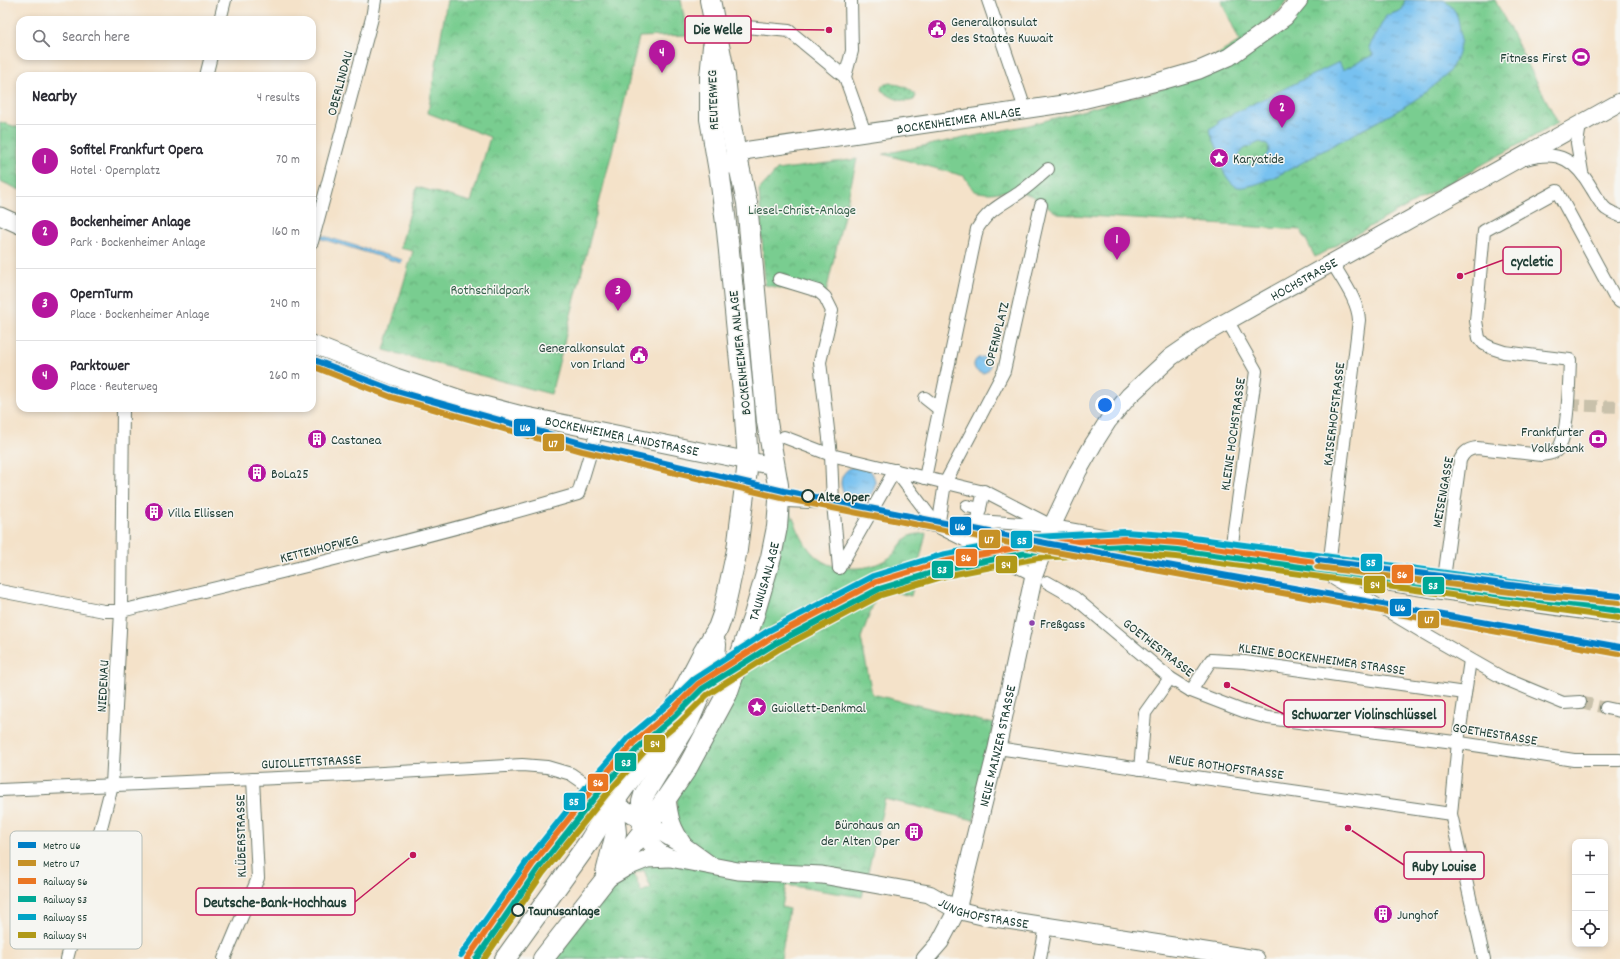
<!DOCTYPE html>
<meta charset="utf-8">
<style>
:root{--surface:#fff;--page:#f2f2f3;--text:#2b2b33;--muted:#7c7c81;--line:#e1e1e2;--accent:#b5179e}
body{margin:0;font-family:Dekko,sans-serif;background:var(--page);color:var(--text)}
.controls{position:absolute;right:12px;bottom:12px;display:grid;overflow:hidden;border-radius:8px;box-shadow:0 2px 6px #0003}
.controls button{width:36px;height:36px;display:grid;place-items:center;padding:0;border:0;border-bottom:1px solid var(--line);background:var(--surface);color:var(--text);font:20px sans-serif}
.you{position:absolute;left:1105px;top:405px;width:14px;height:14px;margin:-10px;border:3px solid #fff;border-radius:50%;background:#1a73e8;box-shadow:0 0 0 6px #1a73e833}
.badge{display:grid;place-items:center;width:26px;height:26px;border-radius:50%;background:var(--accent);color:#fff;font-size:13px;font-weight:700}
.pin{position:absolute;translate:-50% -33px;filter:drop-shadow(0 1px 2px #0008)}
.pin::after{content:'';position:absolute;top:21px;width:14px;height:12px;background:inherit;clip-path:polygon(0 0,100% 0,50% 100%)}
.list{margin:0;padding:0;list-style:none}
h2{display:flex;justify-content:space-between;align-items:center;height:52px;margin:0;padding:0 16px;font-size:17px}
h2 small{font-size:13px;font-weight:400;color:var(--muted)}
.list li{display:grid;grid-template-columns:26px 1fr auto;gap:12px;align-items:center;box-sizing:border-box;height:72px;padding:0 16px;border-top:1px solid var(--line)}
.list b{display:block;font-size:15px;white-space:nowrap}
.list p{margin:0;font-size:13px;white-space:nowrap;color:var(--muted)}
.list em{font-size:13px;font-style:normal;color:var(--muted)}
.icon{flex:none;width:22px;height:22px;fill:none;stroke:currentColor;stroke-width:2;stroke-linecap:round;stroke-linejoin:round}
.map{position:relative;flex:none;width:1620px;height:959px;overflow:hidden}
.search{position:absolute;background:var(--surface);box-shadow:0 2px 6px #0003;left:16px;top:16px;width:300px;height:44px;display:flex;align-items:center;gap:10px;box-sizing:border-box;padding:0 14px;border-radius:12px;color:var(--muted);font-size:15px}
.panel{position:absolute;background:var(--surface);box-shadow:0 2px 6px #0003;left:16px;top:72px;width:300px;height:340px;border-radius:12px}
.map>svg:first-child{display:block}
</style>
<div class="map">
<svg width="1620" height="959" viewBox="0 0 1620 959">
<defs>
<pattern id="grass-dots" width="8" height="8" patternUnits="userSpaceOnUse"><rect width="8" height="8" fill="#79cd90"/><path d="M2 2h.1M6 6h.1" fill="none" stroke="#63a876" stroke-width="1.8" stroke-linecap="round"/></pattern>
<pattern id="park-crowns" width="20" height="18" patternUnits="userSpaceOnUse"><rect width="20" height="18" fill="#79cd90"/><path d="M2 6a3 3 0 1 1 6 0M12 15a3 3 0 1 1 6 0" fill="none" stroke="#63a876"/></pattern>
<pattern id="water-ripples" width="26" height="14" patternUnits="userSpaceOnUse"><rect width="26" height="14" fill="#77c1f0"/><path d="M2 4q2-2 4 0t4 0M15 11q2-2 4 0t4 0" fill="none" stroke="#619ec3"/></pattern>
</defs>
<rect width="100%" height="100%" fill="#f6f6f2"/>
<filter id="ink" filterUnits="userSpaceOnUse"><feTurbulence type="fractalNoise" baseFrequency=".025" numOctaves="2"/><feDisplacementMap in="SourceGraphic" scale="8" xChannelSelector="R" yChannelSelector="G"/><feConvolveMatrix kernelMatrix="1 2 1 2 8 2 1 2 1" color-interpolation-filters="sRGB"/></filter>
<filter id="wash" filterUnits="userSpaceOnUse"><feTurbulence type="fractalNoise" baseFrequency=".012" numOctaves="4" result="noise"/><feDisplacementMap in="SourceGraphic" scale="16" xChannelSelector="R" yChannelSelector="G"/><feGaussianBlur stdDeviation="0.9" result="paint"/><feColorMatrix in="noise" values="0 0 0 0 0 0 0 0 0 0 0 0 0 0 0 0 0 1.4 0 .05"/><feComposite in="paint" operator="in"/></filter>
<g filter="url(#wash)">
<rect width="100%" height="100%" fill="#f4e2c9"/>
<path fill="url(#grass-dots)" stroke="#4c8562" d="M 890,83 C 900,85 910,87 916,96 L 914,100 C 903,104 890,97 881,90 L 882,85 Z"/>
<g fill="url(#park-crowns)" stroke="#4c8562" fill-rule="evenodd">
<path d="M 447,0 L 681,0 L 687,35 L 639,37 L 623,108 L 551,394 L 384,350 L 413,251 L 400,248 L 417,187 L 471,202 L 490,137 L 428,113 Z"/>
<path d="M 1221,0 L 1288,0 L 1280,10 L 1240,42 Z"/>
<path d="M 1306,0 L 1495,0 L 1558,123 L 1315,257 L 1301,230 L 1058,214 C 1044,204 1029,190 1011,191 C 994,192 991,195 974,191 L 964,176 L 883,154 L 1029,125 L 1162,89 Z"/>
<path d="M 0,122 L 20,128 L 20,190 L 0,181 Z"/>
<path d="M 857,159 L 825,297 L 765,285 L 759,190 L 777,170 Z"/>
<path d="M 786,501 C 800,533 807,567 848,568 C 865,569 875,566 889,558 C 897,553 900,542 908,537 C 912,534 921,534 926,533 L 911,596 L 879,588 L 861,638 L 872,694 L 994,724 L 974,820 L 885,799 L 862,897 L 786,885 L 782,907 L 789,909 L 781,959 L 770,956 L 769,959 L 546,959 L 604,881 L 671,846 L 680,779 L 727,694 ZM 644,870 L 651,888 L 641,892 L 634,874 Z"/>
</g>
<g fill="url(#water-ripples)" stroke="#4b7f92" fill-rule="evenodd">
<path d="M 1405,0 L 1444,0 C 1456,10 1458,14 1460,31 C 1462,44 1458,59 1449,71 C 1427,99 1367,127 1335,144 C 1315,155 1259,190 1238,187 C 1229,185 1222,168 1218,161 L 1221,159 L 1221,157 L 1209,129 L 1218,124 L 1218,121 L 1339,62 L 1343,70 L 1373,55 L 1369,47 L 1386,16 L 1402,10 ZM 1260,142 L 1266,144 L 1269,147 C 1269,159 1252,168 1241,164 L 1239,155 L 1244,149 Z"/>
<path d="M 320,235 L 402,260 L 401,263 L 319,238 Z"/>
<circle cx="982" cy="365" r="8"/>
<circle cx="858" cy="483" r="17"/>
</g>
</g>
<g filter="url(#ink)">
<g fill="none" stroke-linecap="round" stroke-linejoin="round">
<g stroke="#c9c1ab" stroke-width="12" stroke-dasharray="12 6" stroke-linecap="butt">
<path d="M 1568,405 L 1620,407"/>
<path d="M 1580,702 L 1606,708"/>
</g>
<defs>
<g id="street">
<path d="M 851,0 L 852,51 L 845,77 L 865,133"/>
<path d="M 988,0 L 1025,109"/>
<path d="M 220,20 L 225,0"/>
<path d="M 714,24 L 789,31 L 845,77"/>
<path d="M 206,76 L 211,56"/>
<path d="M 1580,125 L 1577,143 L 1582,172"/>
<path d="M 1526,159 C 1560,149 1576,161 1592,189 C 1596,195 1600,204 1606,209 C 1610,212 1616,214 1620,216"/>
<path d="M 312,242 L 372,18 L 375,0"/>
<path d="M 779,279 L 818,291 L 825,297 L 832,311 L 820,362 L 831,455 L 833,503 L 839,568"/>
<path d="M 1227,320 L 1256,371 L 1230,558"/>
<path d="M 925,398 L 939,409"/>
<path d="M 784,437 L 831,455 L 988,493 L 1048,524"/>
<path d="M 895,470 L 938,527"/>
<path d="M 925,478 L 977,229 C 989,209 1001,205 1019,193 C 1029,186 1039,177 1048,169"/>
<path d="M 786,501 L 833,503 L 938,527 L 1028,572"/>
<path d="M 967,506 L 980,509"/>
<path d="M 977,521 L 984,491"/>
<path d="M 938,527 L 977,521 L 1052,526 L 1328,575 L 1442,593 L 1620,618"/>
<path d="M 938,527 L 945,483 L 1004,371 L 1041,205"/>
<path d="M 839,568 L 895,470"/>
<path d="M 1328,575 L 1359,320 C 1358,300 1342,280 1332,262"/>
<path d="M 1334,579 L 1431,637 L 1503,678 L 1563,703 L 1580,702"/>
<path d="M 1047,582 L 1075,598 L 1170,678 L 1191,691 L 1222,703 L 1243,711 L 1268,718 L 1454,742 L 1574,760 L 1620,760"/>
<path d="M 0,591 L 104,611 L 121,611 C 274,574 427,538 578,494 L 597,431"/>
<path d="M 1442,593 L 1460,460 C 1464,452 1468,449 1477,448 L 1542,455 C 1547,454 1552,454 1556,451 C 1569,441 1569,378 1570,360 L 1504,352 L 1492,348 L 1484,344 L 1479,338 L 1476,321 L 1484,231 L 1557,191 L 1614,296 L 1620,302"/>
<path d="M 1470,660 L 1458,742 L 1451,814 L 1484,959"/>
<path d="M 1191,691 L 1211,660 L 1245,662 L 1465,693"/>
<path d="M 1606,708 L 1620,711"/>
<path d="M 997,748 L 1451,814"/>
<path d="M 1140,769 L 1145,713 L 1170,678"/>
<path d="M 0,790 L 347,775 L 522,765 L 547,767 L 571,774 L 613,803"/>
<path d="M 67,959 L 112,785 L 121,611 L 123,408"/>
<path d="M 224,959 L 258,878 L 253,779"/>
<path d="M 1040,959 L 1046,926"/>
</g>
<g id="secondary">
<path id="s1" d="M 729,165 L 737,154 L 750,150 L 1070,103 L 1161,81 L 1199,70 L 1229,57 L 1285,17 L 1299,0"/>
<path d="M 0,216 L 20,225"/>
<path id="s2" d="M 312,344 L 396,377 L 461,399 L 522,415 L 774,466"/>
<path d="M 667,797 C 669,819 672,828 684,846"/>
<path d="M 613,803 L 684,846 L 709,864"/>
<path id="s3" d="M 643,831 C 650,845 659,856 675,859 L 738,871 L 822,875 L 929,894 L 957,910 L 982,916 L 1256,959"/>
<path d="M 610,877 L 627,867 L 647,859 L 669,858"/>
<path id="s4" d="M 925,959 L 940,942 L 957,910 L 997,748 L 1034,575 L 1052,526 L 1078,471 L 1094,443 L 1108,421 L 1129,396 L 1171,357 L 1206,333 L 1620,102"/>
</g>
<g id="primary">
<path d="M 643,831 L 642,802 L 644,795 L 688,723 L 715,659 L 716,644"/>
<path d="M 606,873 L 616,833 L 613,803"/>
<path d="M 505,959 L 589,842 L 613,803 L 658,740 L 703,653 L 718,628 L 723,614 L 737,550 L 748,462 L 744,402 L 727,231 L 720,177 L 710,119 L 710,77 L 713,46"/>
<path id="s5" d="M 543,959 L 648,825 L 687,768 L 727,694 L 754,615 L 771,557 L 777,527 L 779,501 L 778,485 L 767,422 L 747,203 L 734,143 L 729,115 L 725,76 L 710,0"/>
</g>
</defs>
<use href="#street" stroke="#6a7768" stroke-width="14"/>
<use href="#secondary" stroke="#6a7768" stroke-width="19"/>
<use href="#primary" stroke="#6a7768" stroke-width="22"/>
<use href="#street" stroke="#fff" stroke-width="12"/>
<use href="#secondary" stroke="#fff" stroke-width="17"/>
<use href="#primary" stroke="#fff" stroke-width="20"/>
<defs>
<path id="rail-1" d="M 467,959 L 532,865 L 595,786 L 634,742 L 671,711 L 698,684 L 772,637 L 876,582 L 942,562 L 1036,544 L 1125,539 L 1178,543 L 1620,604"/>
<path id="rail-2" d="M 476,959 L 538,869 L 600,791 L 639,747 L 675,716 L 702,689 L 776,643 L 879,589 L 944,569 L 1037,551 L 1125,546 L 1177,550 L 1619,611"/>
<path id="rail-3" d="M 461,955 L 527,861 L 590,782 L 629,737 L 666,706 L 694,679 L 768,631 L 873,576 L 941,555 L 1036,537 L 1125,532 L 1179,536 L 1620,597"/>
<path id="rail-4" d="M 484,959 L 543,873 L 606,795 L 644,752 L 680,722 L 707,695 L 779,649 L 881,595 L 945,576 L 1038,558 L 1125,553 L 1176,557 L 1618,618"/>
</defs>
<use href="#rail-1" stroke="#f6f6f2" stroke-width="9"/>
<use href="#rail-2" stroke="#f6f6f2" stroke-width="9"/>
<use href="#rail-3" stroke="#f6f6f2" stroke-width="9"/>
<use href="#rail-4" stroke="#f6f6f2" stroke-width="9"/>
<use href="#rail-1" stroke="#ea7622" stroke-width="6"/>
<use href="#rail-2" stroke="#00a896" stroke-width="6"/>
<use href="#rail-3" stroke="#02a4c6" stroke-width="6"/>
<use href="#rail-4" stroke="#b09918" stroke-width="6"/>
<defs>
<g id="metro-1">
<path d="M 312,359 L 393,390 L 584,444 L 784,491 L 1051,544 L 1620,647"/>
<path d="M 1318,560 L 1534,588 L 1620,596"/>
</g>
<g id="metro-2">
<path d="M 312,366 L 391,397 L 582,451 L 782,498 L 1050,551 L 1619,654"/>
<path d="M 1317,567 L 1533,595 L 1619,603"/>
</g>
</defs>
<use href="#metro-1" stroke="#f6f6f2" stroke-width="9"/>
<use href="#metro-2" stroke="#f6f6f2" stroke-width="9"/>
<use href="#metro-1" stroke="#007ec6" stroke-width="6"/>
<use href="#metro-2" stroke="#c69126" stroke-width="6"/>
</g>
</g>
<defs>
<symbol id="civic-disc" viewBox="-11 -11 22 22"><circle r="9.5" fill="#b5179e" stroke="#f6f6f2"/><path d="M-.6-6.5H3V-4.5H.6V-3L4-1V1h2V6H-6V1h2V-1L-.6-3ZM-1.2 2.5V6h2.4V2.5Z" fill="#fff"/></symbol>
<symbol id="stadium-disc" viewBox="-11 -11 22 22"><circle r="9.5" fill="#b5179e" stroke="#f6f6f2"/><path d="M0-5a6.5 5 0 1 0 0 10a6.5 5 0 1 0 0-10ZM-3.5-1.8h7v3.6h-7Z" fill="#fff"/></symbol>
<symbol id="sight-disc" viewBox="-11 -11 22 22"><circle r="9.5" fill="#b5179e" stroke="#f6f6f2"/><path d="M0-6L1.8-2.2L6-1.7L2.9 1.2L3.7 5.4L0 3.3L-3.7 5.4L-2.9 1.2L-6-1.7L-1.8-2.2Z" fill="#fff"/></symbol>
<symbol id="building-disc" viewBox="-11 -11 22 22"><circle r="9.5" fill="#b5179e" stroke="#f6f6f2"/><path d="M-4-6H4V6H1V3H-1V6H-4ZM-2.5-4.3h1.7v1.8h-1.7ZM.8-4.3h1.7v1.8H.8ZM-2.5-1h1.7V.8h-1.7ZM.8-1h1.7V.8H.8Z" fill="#fff"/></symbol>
<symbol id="bank-disc" viewBox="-11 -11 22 22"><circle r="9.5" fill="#b5179e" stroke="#f6f6f2"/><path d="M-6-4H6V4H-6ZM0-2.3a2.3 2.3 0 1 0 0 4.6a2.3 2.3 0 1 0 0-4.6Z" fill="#fff"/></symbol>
</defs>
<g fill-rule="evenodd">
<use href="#civic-disc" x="926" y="18" width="22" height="22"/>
<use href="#stadium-disc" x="1570" y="46" width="22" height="22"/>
<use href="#sight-disc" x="1208" y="147" width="22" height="22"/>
<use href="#civic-disc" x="628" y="344" width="22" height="22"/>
<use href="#building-disc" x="306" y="428" width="22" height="22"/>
<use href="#bank-disc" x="1587" y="428" width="22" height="22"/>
<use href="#building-disc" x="246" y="462" width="22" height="22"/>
<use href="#building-disc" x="143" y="501" width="22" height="22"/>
<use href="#sight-disc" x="746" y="696" width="22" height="22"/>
<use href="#building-disc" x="903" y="821" width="22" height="22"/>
<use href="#building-disc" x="1372" y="903" width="22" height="22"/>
</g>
<g fill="#f6f6f2" stroke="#1f3d34" stroke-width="2">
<circle cx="808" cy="496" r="6"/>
<circle cx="518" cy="910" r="6"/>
</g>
<circle fill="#8e44ad" stroke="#f6f6f2" stroke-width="1.5" cx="1032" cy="623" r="3.5"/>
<g text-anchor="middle" stroke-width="3" stroke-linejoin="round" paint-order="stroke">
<g font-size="13" fill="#1f3d34" stroke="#f6f6f2" text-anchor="start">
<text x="1040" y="628">Freßgass</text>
</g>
<g font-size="14" fill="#1f3d34" stroke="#f6f6f2" text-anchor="start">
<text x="951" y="26">Generalkonsulat<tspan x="951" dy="16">des Staates Kuwait</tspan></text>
<text x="1567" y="62" text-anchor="end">Fitness First</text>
<text x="1233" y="163">Karyatide</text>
<text x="625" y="352" text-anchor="end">Generalkonsulat<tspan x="625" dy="16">von Irland</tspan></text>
<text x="1584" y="436" text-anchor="end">Frankfurter<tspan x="1584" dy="16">Volksbank</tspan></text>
<text x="331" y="444">Castanea</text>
<text x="271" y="478">BoLa25</text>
<text x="168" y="517">Villa Ellissen</text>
<text x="771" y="712">Guiollett-Denkmal</text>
<text x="900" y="829" text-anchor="end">Bürohaus an<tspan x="900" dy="16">der Alten Oper</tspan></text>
<text x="1397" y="919">Junghof</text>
</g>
<g font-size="14" fill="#1f3d34" stroke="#f6f6f2">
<text transform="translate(339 83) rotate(-75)" y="5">OBERLINDAU</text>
<text transform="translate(712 100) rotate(-92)" y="5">REUTERWEG</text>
<text dy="5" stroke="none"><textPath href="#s1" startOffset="238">BOCKENHEIMER ANLAGE</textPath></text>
<text dy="5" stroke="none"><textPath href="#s4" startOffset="818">HOCHSTRASSE</textPath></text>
<text transform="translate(996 334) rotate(-76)" y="5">OPERNPLATZ</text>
<text transform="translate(739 353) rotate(-96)" y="5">BOCKENHEIMER ANLAGE</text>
<text transform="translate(1333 414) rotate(-83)" y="5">KAISERHOFSTRASSE</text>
<text transform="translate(1232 434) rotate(-82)" y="5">KLEINE HOCHSTRASSE</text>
<text dy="5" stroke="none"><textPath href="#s2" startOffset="324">BOCKENHEIMER LANDSTRASSE</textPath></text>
<text transform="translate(1442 492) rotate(-80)" y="5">MEISENGASSE</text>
<text transform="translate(319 548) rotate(-14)" y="5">KETTENHOFWEG</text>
<text dy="5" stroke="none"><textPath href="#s5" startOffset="442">TAUNUSANLAGE</textPath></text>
<text transform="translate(1159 647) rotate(38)" y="5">GOETHESTRASSE</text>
<text transform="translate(1322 658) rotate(8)" y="5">KLEINE BOCKENHEIMER STRASSE</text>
<text transform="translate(102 686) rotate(-87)" y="5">NIEDENAU</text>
<text transform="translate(1495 733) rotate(9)" y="5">GOETHESTRASSE</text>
<text dy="5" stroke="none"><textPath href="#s4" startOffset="228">NEUE MAINZER STRASSE</textPath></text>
<text transform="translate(311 761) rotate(-3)" y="5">GUIOLLETTSTRASSE</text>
<text transform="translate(1226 766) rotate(8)" y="5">NEUE ROTHOFSTRASSE</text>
<text transform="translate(240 836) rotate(-91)" y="5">KLÜBERSTRASSE</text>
<text dy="5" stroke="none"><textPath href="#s3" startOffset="360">JUNGHOFSTRASSE</textPath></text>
</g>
<g font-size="14" fill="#36614b" stroke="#f6f6f2">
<text x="802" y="214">Liesel-Christ-Anlage</text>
<text x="490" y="294">Rothschildpark</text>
</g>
<g font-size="14" font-weight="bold" fill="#1f3d34" stroke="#f6f6f2" text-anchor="start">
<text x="818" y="501">Alte Oper</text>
<text x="528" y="915">Taunusanlage</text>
</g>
</g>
<rect x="10" y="831" width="132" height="118" rx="6" fill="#f6f6f2" stroke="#b6beb9" stroke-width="1"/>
<rect x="18" y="842" width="18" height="6" fill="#007ec6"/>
<rect x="18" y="860" width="18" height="6" fill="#c69126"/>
<rect x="18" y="878" width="18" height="6" fill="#ea7622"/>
<rect x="18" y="896" width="18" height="6" fill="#00a896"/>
<rect x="18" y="914" width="18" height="6" fill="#02a4c6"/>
<rect x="18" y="932" width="18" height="6" fill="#b09918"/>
<g font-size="11" fill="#1f3d34">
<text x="43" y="849">Metro U6</text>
<text x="43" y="867">Metro U7</text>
<text x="43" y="885">Railway S6</text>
<text x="43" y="903">Railway S3</text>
<text x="43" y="921">Railway S5</text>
<text x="43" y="939">Railway S4</text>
</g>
<path fill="none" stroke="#c2185b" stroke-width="1.5" d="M829 30L751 29M1460 276L1503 260M1227 685L1284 714M1348 828L1404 865M413 855L355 902"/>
<g fill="#c2185b" stroke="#f6f6f2" stroke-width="1.5">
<circle cx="829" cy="30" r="4"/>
<circle cx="1460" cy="276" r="4"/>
<circle cx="1227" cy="685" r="4"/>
<circle cx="1348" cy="828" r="4"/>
<circle cx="413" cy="855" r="4"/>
</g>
<g fill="#f6f6f2" stroke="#c2185b" stroke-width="1.5">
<rect x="685" y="16" width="66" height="27" rx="4"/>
<rect x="1503" y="247" width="58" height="27" rx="4"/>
<rect x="1284" y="700" width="161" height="27" rx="4"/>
<rect x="1404" y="852" width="80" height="27" rx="4"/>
<rect x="196" y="888" width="159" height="27" rx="4"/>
</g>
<g font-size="15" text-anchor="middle" font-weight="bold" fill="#1f3d34">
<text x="718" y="34">Die Welle</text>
<text x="1532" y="266">cycletic</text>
<text x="1364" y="719">Schwarzer Violinschlüssel</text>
<text x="1444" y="871">Ruby Louise</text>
<text x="275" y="907">Deutsche-Bank-Hochhaus</text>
</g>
<g stroke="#f6f6f2" stroke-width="1.5">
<rect x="513" y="418" width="23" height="19" rx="4" fill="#007ec6"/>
<rect x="542" y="433" width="23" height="19" rx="4" fill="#c69126"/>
<rect x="949" y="516" width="23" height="20" rx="4" fill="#007ec6"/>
<rect x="978" y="529" width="23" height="20" rx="4" fill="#c69126"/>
<rect x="1010" y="530" width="23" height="19" rx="4" fill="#02a4c6"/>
<rect x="955" y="548" width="23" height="19" rx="4" fill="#ea7622"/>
<rect x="1360" y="553" width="23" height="19" rx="4" fill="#02a4c6"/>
<rect x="995" y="555" width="23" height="19" rx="4" fill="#b09918"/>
<rect x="931" y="560" width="23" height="19" rx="4" fill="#00a896"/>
<rect x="1391" y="564" width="23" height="20" rx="4" fill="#ea7622"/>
<rect x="1363" y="575" width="23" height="19" rx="4" fill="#b09918"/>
<rect x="1422" y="576" width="23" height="19" rx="4" fill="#00a896"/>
<rect x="1389" y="598" width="23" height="19" rx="4" fill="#007ec6"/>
<rect x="1417" y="610" width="23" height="19" rx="4" fill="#c69126"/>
<rect x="643" y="734" width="23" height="19" rx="4" fill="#b09918"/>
<rect x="614" y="752" width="23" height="20" rx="4" fill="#00a896"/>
<rect x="587" y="773" width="22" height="19" rx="4" fill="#ea7622"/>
<rect x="563" y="792" width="23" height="19" rx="4" fill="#02a4c6"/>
</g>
<g font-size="11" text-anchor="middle" font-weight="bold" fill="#fff">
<text x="525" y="431">U6</text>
<text x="553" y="447">U7</text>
<text x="960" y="530">U6</text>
<text x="989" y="543">U7</text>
<text x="1022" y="544">S5</text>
<text x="966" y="561">S6</text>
<text x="1371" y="566">S5</text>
<text x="1006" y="568">S4</text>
<text x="942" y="573">S3</text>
<text x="1402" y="578">S6</text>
<text x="1375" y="588">S4</text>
<text x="1433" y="589">S3</text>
<text x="1400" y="611">U6</text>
<text x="1429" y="623">U7</text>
<text x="655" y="747">S4</text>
<text x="626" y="766">S3</text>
<text x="598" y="786">S6</text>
<text x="574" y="805">S5</text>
</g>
</svg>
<div class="controls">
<button>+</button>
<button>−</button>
<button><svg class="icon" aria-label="locate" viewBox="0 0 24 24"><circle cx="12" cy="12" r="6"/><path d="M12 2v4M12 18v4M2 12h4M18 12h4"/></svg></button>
</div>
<div class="you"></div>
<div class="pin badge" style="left:1117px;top:260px">1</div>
<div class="pin badge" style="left:1282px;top:128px">2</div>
<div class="pin badge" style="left:618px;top:311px">3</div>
<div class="pin badge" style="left:662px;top:73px">4</div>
<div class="search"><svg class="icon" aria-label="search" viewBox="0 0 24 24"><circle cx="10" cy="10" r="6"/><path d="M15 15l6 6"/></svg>Search here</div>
<section class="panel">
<h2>Nearby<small>4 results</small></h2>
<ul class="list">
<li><span class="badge">1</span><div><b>Sofitel Frankfurt Opera</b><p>Hotel · Opernplatz</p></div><em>70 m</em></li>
<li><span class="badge">2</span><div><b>Bockenheimer Anlage</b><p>Park · Bockenheimer Anlage</p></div><em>160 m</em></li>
<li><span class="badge">3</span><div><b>OpernTurm</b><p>Place · Bockenheimer Anlage</p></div><em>240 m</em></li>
<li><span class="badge">4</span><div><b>Parktower</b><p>Place · Reuterweg</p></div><em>260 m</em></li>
</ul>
</section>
</div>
